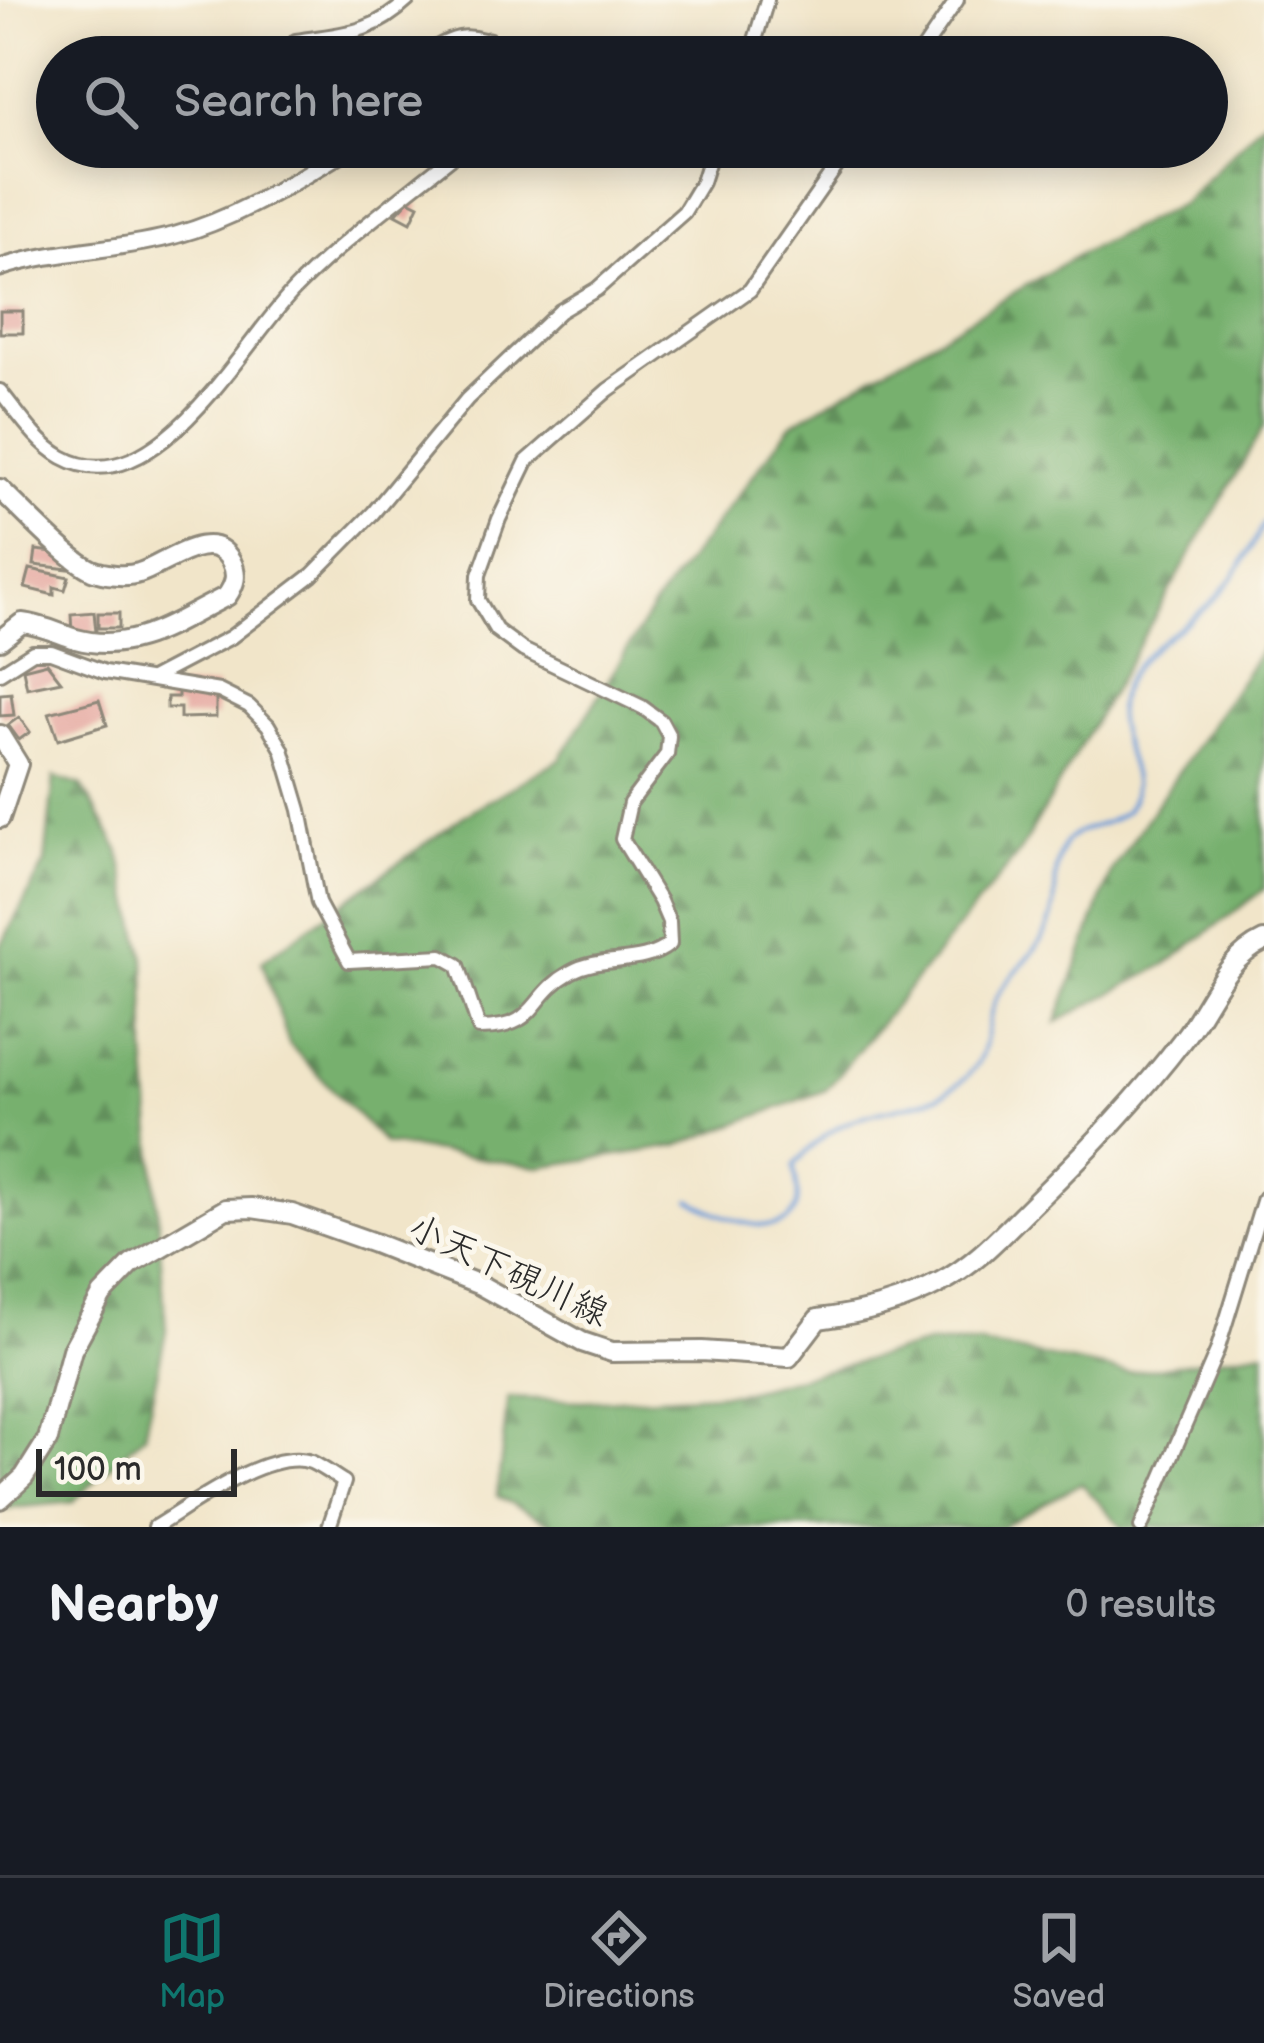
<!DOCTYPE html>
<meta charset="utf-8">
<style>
:root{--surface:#171b24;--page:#242831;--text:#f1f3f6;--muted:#9ea1a6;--line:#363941;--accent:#0f766e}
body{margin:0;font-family:"Balsamiq Sans","Klee One",sans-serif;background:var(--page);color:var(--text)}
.scale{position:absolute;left:36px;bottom:30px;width:201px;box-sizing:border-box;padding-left:12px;border:6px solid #2b2b2b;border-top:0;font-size:33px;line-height:42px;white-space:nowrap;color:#2b2b2b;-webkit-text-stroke:9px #fbf7ec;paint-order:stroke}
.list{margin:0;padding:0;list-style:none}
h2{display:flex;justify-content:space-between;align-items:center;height:156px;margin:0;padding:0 48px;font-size:51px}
h2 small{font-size:39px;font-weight:400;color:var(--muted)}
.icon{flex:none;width:66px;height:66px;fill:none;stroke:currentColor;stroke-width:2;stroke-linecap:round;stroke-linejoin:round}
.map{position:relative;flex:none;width:1264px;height:1527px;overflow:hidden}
.search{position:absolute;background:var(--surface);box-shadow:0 6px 30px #0003;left:36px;right:36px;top:36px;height:132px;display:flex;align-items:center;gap:30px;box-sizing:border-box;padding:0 42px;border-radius:66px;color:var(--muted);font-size:45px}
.sheet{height:348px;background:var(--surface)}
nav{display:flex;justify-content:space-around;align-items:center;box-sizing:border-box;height:168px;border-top:3px solid var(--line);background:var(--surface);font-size:33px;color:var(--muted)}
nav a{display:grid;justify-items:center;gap:6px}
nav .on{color:var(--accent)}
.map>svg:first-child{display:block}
</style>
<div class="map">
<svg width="1264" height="1527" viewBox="0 0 1264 1527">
<defs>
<pattern id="forest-firs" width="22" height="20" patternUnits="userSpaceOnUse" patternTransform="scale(3)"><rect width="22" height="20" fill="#77b06e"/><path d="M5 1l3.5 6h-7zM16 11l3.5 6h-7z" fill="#628f5b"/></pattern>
</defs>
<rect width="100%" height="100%" fill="#fbf7ec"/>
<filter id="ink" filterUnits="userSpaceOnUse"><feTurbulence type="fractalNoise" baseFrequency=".00833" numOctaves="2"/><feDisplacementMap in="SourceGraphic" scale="24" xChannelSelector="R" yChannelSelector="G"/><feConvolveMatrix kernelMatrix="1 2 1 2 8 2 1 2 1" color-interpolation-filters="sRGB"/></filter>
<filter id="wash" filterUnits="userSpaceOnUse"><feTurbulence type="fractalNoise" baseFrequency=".004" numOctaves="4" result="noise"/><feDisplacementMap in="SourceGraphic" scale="48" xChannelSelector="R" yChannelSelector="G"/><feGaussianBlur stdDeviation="2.7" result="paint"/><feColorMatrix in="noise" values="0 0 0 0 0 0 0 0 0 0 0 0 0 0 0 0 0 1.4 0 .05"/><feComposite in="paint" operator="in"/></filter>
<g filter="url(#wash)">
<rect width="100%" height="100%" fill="#f1e5c9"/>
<g fill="url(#forest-firs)" stroke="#516e4c" stroke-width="3">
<path d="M 1264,120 L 1264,426 L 1019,853 L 826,1090 L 677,1146 L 539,1167 L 385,1144 L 289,1044 L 262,961 L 468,813 L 560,759 L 655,604 L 792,424 L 1081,253 L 1183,203 Z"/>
<path d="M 1264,646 L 1264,889 L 1168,963 L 1057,1022 L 1112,870 Z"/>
<path d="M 54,777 L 82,786 L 119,850 L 145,959 L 146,1052 L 166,1331 L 144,1434 L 73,1502 L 0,1509 L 0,947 L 45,863 Z"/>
<path d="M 928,1344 L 980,1344 L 1127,1373 L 1264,1350 L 1264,1527 L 1122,1527 L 1081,1483 L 1001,1527 L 558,1527 L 497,1496 L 508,1398 L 582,1401 L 737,1393 Z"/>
</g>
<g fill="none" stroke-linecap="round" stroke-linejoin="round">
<path stroke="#6d9cd6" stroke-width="4.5" d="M 691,1200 C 715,1213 784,1248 797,1205 C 800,1193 795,1179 794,1166 C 809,1148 829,1130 851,1121 C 894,1102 942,1110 974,1068 C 989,1049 985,1021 996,999 C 1010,972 1038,954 1049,925 C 1060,899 1050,870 1064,845 C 1077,823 1121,828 1131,802 C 1147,764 1098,730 1127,679 C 1146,646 1181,630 1208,605 C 1234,582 1249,553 1264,523"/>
</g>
<g id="blocks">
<g fill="#e5a69e">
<path d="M 409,200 L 419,205 L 411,222 L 396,214 Z"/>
<rect x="0" y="311" width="23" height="22"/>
<path d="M 36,550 L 71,554 L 69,569 L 34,565 Z"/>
<path d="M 30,569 L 69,577 L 65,590 L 54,587 L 54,595 L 25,588 Z"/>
<path d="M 94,612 L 96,632 L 72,634 L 71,614 Z"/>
<rect x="98" y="613" width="21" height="15"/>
<path d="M 47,663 L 61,681 L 27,688 L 23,669 Z"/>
<path d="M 216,686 L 216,717 L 180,718 L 180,708 L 167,708 L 167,697 L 178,697 L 178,687 Z"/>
<path d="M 11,693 L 14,715 L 0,716 L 0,694 Z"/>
<path d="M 99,700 L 107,725 L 58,740 L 49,713 Z"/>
<path d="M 19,717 L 30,732 L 19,740 L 8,725 Z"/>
</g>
</g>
</g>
<g filter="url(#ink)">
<use href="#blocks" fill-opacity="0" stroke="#8e887a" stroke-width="3"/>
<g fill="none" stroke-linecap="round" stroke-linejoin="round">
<defs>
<g id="minor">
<path d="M 325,57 L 296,41 C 344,33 371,35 408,0"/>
<path d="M 421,57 C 457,33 468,31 507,50 L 542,39 L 560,43 L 553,57"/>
<path d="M 750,57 L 767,0"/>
<path d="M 918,57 L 957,0"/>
<path d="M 0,391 C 18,413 37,443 62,457 C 155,509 243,341 296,288 C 347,236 408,193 464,147"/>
<path d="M 0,673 L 33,652 L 51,652 L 105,672 L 219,691 L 249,706 L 268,725 L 282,749 L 300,810 L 318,903 L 349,961 L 442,956 L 458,965 L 479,1028 C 540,1028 527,997 571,972 C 603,954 640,968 670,944 L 669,922 L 660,901 L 622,839 L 630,803 L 667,754 L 669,736 L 661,721 L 642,707 L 523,650 L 496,630 L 478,600 L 479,575 L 499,519 L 527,461 L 608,390 L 750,290 L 850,147"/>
<path d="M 153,678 L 231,637 L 312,575 L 373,513 L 467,399 L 560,311 L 597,289 L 684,212 L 702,182 L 713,147"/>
<path d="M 155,1527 C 190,1506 269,1447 311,1462 C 322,1467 334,1476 344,1482 L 329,1527"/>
<path d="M 1141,1527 L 1217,1351 L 1264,1198"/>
</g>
<g id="tertiary">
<path d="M 469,57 L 488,41"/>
<path d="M 0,268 C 57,249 118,251 176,235 C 239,218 296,180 352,147"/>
</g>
<g id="secondary">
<path d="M 0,489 C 21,509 69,560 92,570 C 105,575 126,577 139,573 C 164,566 211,524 231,561 C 238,575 235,584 227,596 C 178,620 134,655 76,639 C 57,633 42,625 22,623 L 0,640"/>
<path d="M 0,735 L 18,764 L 0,818"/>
<path d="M 0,1499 L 24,1477 L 48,1439 L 72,1350 L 102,1295 L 132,1264 L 226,1209 L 252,1208 L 292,1214 L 374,1243 L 480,1285 L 582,1342 L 612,1352 L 702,1351 L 789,1357 L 818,1319 C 859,1314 903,1303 940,1283 C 978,1263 1006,1230 1037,1200 C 1090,1148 1139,1097 1184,1038 C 1211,1003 1223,960 1264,941"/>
</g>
</defs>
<use href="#minor" stroke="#8e887a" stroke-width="18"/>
<use href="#tertiary" stroke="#8e887a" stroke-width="21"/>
<use href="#secondary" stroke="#8e887a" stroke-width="24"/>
<use href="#minor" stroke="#fff" stroke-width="12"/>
<use href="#tertiary" stroke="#fff" stroke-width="15"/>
<use href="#secondary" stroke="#fff" stroke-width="18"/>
</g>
</g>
<g text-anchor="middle" stroke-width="10" stroke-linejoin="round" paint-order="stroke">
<g font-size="36" fill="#2b2b2b" stroke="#fbf7ec">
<text transform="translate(509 1269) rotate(25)" y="13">小天下硯川線</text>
</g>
</g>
</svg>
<div class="scale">100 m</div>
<div class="search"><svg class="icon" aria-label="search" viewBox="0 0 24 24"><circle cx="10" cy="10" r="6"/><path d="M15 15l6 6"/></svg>Search here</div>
</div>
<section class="sheet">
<h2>Nearby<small>0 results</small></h2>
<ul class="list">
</ul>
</section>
<nav>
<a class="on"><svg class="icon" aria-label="map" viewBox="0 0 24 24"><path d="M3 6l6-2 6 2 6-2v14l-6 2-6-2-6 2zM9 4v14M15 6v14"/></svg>Map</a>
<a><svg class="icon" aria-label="directions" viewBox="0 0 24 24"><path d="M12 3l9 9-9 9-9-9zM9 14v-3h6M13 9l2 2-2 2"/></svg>Directions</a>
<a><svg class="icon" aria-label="saved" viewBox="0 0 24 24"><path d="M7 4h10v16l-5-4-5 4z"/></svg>Saved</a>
</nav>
